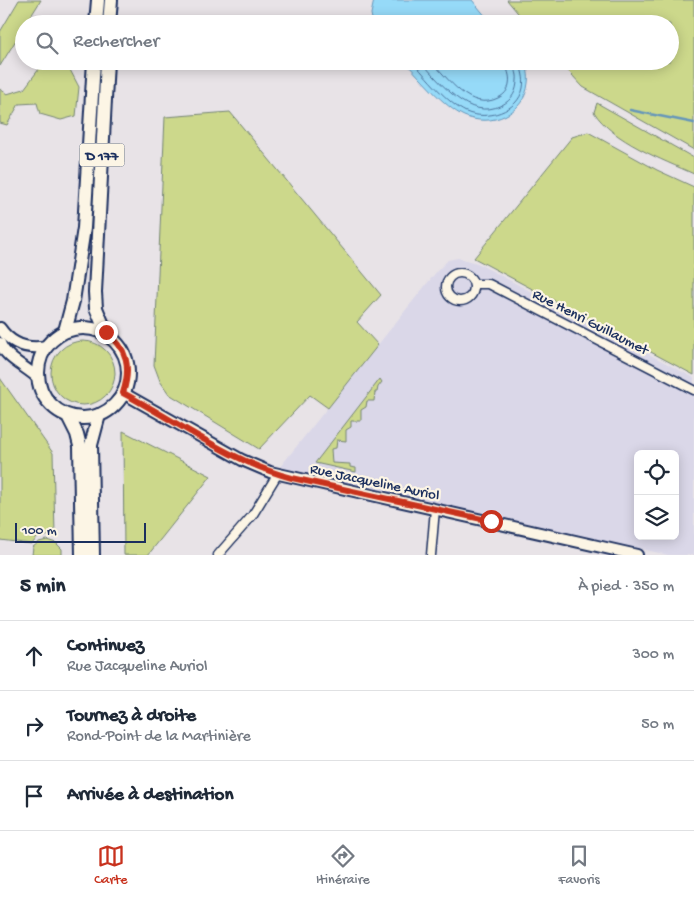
<!DOCTYPE html>
<html lang="fr">
<meta charset="utf-8">
<style>
:root{--surface:#fff;--page:#f6f6f7;--text:#1f2937;--muted:#747a83;--line:#e0e1e3;--accent:#c8321e}
body{margin:0;font-family:"Gochi Hand",sans-serif;background:var(--page);color:var(--text)}
.controls{position:absolute;right:15px;bottom:15px;display:grid;overflow:hidden;border-radius:8px;box-shadow:0 2px 12px #0003}
.controls button{width:45px;height:45px;display:grid;place-items:center;padding:0;border:0;border-bottom:1px solid var(--line);background:var(--surface);color:var(--text);font:25px sans-serif}
.scale{position:absolute;left:15px;bottom:12px;width:131px;box-sizing:border-box;padding-left:5px;border:2px solid #1b2f5e;border-top:0;font-size:14px;line-height:18px;white-space:nowrap;color:#1b2f5e;-webkit-text-stroke:4px #fcf5e5;paint-order:stroke}
.stop{position:absolute;width:15px;height:15px;margin:-11px;border:4px solid #c8321e;border-radius:50%;background:#fff}
.stop.end{background:#c8321e;border-color:#fff;box-shadow:0 1px 5px #0008}
.list{margin:0;padding:0;list-style:none}
h2{display:flex;justify-content:space-between;align-items:center;height:65px;margin:0;padding:0 20px;font-size:21px}
h2 small{font-size:16px;font-weight:400;color:var(--muted)}
.list li{display:grid;grid-template-columns:32px 1fr auto;gap:15px;align-items:center;box-sizing:border-box;height:70px;padding:0 20px;border-top:1px solid var(--line)}
.list b{display:block;font-size:19px;white-space:nowrap}
.list p{margin:0;font-size:16px;white-space:nowrap;color:var(--muted)}
.list em{font-size:16px;font-style:normal;color:var(--muted)}
.icon{flex:none;width:28px;height:28px;fill:none;stroke:currentColor;stroke-width:2;stroke-linecap:round;stroke-linejoin:round}
.map{position:relative;flex:none;width:694px;height:555px;overflow:hidden}
.search{position:absolute;background:var(--surface);box-shadow:0 2px 12px #0003;left:15px;right:15px;top:15px;height:55px;display:flex;align-items:center;gap:12px;box-sizing:border-box;padding:0 18px;border-radius:28px;color:var(--muted);font-size:19px}
.sheet{height:275px;background:var(--surface)}
nav{display:flex;justify-content:space-around;align-items:center;box-sizing:border-box;height:70px;border-top:1px solid var(--line);background:var(--surface);font-size:14px;color:var(--muted)}
nav a{display:grid;justify-items:center;gap:2px}
nav .on{color:var(--accent)}
.map>svg:first-child{display:block}
</style>
<div class="map">
<svg width="694" height="555" viewBox="0 0 694 555">
<rect width="100%" height="100%" fill="#e8e3e7"/>
<filter id="ink" filterUnits="userSpaceOnUse"><feTurbulence type="fractalNoise" baseFrequency=".02" numOctaves="2"/><feDisplacementMap in="SourceGraphic" scale="10" xChannelSelector="R" yChannelSelector="G"/><feConvolveMatrix kernelMatrix="1 2 1 2 8 2 1 2 1" color-interpolation-filters="sRGB"/></filter>
<g filter="url(#ink)">
<path fill="#dad7e8" fill-rule="evenodd" d="M 458,258 L 477,263 L 694,378 L 694,555 L 668,555 L 280,467 L 437,271 L 448,260 ZM 638,454 L 675,454 L 675,536 L 638,536 Z"/>
<g fill="#ccd88b" stroke="#748474">
<path d="M 19,0 L 41,0 L 26,24 L 24,24 L 24,27 L 0,66 L 0,32 Z"/>
<path d="M 507,0 L 694,0 L 694,150 L 583,87 L 559,61 L 670,61 L 670,24 L 527,24 Z"/>
<path d="M 45,61 L 69,61 L 67,64 L 79,87 L 76,116 L 61,120 L 40,114 L 37,103 L 19,104 L 7,125 L 0,123 L 0,89 L 7,94 L 24,89 Z"/>
<path d="M 597,103 L 694,158 L 694,174 C 663,160 612,141 594,112 Z"/>
<path d="M 230,112 L 381,295 L 357,322 L 378,345 L 328,408 L 310,395 L 259,449 L 169,394 L 160,381 L 154,365 L 165,117 Z"/>
<path d="M 588,132 L 657,170 L 694,187 L 694,375 L 474,258 L 572,137 Z"/>
<circle cx="83" cy="373" r="32"/>
<path d="M 0,378 L 53,453 L 55,534 L 37,538 L 32,544 L 0,540 Z"/>
<path d="M 380,379 L 382,382 L 378,387 L 377,392 L 375,392 L 374,401 L 367,401 L 366,407 L 361,410 L 361,421 L 351,421 L 351,427 L 346,430 L 346,441 L 337,440 L 336,448 L 331,449 L 332,463 L 350,464 L 350,467 L 356,468 L 356,472 L 315,463 Z"/>
<path d="M 123,431 L 211,476 L 148,555 L 124,555 Z"/>
<path d="M 47,540 L 56,543 L 62,549 L 62,555 L 32,555 L 33,547 L 39,542 Z"/>
</g>
<g fill="#96daf8" stroke="#6596ba">
<path d="M 374,0 L 472,0 L 492,24 L 373,24 L 371,14 Z"/>
<path d="M 404,61 L 523,61 C 528,68 529,75 528,83 C 525,114 491,128 464,116 C 444,107 420,77 404,61 Z"/>
</g>
<g fill="none" stroke-linecap="round" stroke-linejoin="round">
<g stroke="#4c739c" stroke-width="1">
<path d="M 412,61 C 426,76 447,103 466,112 C 487,121 518,112 523,88 C 525,77 521,71 520,61"/>
<path d="M 420,61 C 441,82 468,122 502,105 C 512,100 517,91 517,80 C 518,73 514,68 513,61"/>
<path d="M 431,61 C 448,78 470,112 498,98 C 504,95 508,91 509,84 C 511,75 506,70 506,61"/>
</g>
<path stroke="#6596ba" stroke-width="2.5" d="M 630,110 L 694,123"/>
<defs>
<g id="minor">
<circle cx="460" cy="287" r="14"/>
<path d="M 474,284 L 489,284 L 694,390"/>
<path d="M 218,555 L 252,516 L 277,475"/>
<path d="M 431,555 L 435,509"/>
</g>
<g id="tertiary">
<path d="M 0,328 C 11,344 27,350 47,346"/>
<path d="M 0,343 C 6,359 27,367 39,379"/>
<path d="M 123,393 L 242,460 L 270,472 L 637,555"/>
</g>
<g id="primary">
<circle cx="83" cy="373" r="45"/>
<path d="M 68,416 L 77,434 L 80,446 L 82,555"/>
<path d="M 93,555 L 91,445 L 99,415"/>
</g>
<g id="trunk">
<path d="M 96,24 L 98,0"/>
<path d="M 109,24 L 111,0"/>
<path d="M 65,331 L 73,301 L 84,228 L 94,61"/>
<path d="M 106,332 L 96,308 L 95,292 L 107,61"/>
</g>
</defs>
<use href="#minor" stroke="#1b2f5e" stroke-width="11"/>
<use href="#tertiary" stroke="#1b2f5e" stroke-width="14"/>
<use href="#primary" stroke="#1b2f5e" stroke-width="16"/>
<use href="#trunk" stroke="#1b2f5e" stroke-width="16"/>
<use href="#minor" stroke="#fcf5e5" stroke-width="8"/>
<use href="#tertiary" stroke="#fcf5e5" stroke-width="10"/>
<use href="#primary" stroke="#fcf5e5" stroke-width="12"/>
<use href="#trunk" stroke="#fcf5e5" stroke-width="12"/>
</g>
</g>
<g fill="none" stroke-linecap="round" stroke-linejoin="round" filter="url(#ink)">
<path stroke="#c8321e" stroke-width="6" d="M 106,332 C 128,348 131,368 123,393 C 178,422 231,462 292,478 L 491,521"/>
</g>
<g text-anchor="middle" stroke-width="4.5" stroke-linejoin="round" paint-order="stroke">
<rect fill="#fcf5e5" stroke="#5e6a86" stroke-width="1" x="79.5" y="143.5" width="45" height="23" rx="4"/>
<g font-size="14" font-weight="bold" fill="#1b2f5e">
<text x="102" y="160">D 177</text>
</g>
<g font-size="15" fill="#1b2f5e" stroke="#fcf5e5">
<text transform="translate(591 321) rotate(27)" y="5">Rue Henri Guillaumet</text>
<text transform="translate(375 481) rotate(12)" y="5">Rue Jacqueline Auriol</text>
</g>
</g>
</svg>
<div class="controls">
<button><svg class="icon" aria-label="locate" viewBox="0 0 24 24"><circle cx="12" cy="12" r="6"/><path d="M12 2v4M12 18v4M2 12h4M18 12h4"/></svg></button>
<button><svg class="icon" aria-label="layers" viewBox="0 0 24 24"><path d="M12 4l9 5-9 5-9-5zM3 14l9 5 9-5"/></svg></button>
</div>
<div class="scale">100 m</div>
<div class="stop" style="left:491px;top:521px"></div>
<div class="stop end" style="left:106px;top:332px"></div>
<div class="search"><svg class="icon" aria-label="search" viewBox="0 0 24 24"><circle cx="10" cy="10" r="6"/><path d="M15 15l6 6"/></svg>Rechercher</div>
</div>
<section class="sheet">
<h2>5 min<small>À pied · 350 m</small></h2>
<ul class="list">
<li><svg class="icon" aria-label="ahead" viewBox="0 0 24 24"><path d="M12 20V5M6 11l6-6 6 6"/></svg><div><b>Continuez</b><p>Rue Jacqueline Auriol</p></div><em>300 m</em></li>
<li><svg class="icon" aria-label="right" viewBox="0 0 24 24"><path d="M7 20v-9h11M14 6l5 5-5 5"/></svg><div><b>Tournez à droite</b><p>Rond-Point de la Martinière</p></div><em>50 m</em></li>
<li><svg class="icon" aria-label="arrive" viewBox="0 0 24 24"><path d="M6 21V4h12l-3 4 3 4H6"/></svg><div><b>Arrivée à destination</b></div></li>
</ul>
</section>
<nav>
<a class="on"><svg class="icon" aria-label="map" viewBox="0 0 24 24"><path d="M3 6l6-2 6 2 6-2v14l-6 2-6-2-6 2zM9 4v14M15 6v14"/></svg>Carte</a>
<a><svg class="icon" aria-label="directions" viewBox="0 0 24 24"><path d="M12 3l9 9-9 9-9-9zM9 14v-3h6M13 9l2 2-2 2"/></svg>Itinéraire</a>
<a><svg class="icon" aria-label="saved" viewBox="0 0 24 24"><path d="M7 4h10v16l-5-4-5 4z"/></svg>Favoris</a>
</nav>
